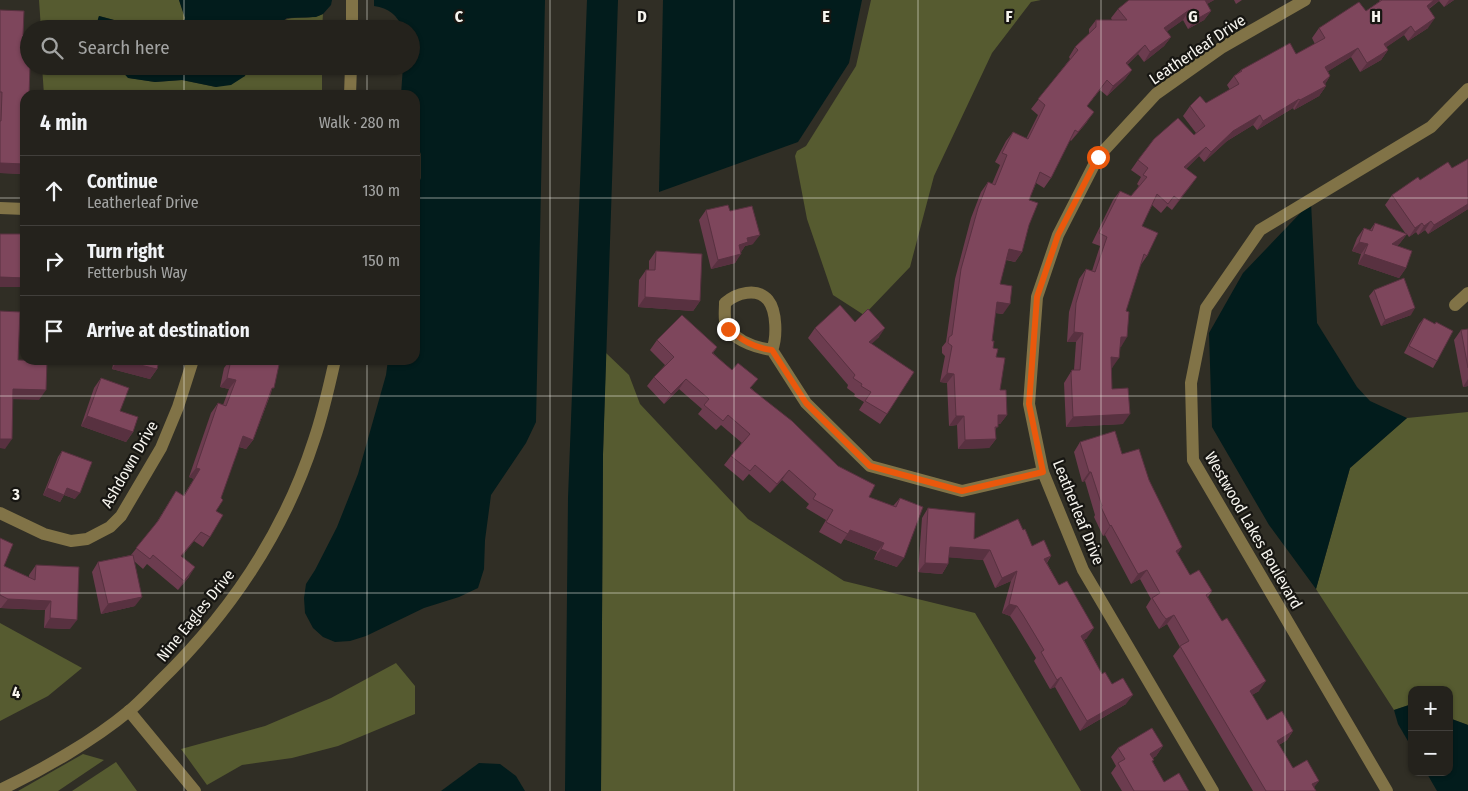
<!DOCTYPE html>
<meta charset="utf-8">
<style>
:root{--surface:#24221c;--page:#2c2a25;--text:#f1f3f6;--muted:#a3a4a3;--line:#413f3b}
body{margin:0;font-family:"Fira Sans Condensed",sans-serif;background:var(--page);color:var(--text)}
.controls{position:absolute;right:15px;bottom:15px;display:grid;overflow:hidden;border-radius:10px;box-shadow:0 1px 4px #0004}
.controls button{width:45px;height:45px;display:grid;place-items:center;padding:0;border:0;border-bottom:1px solid var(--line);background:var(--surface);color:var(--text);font:25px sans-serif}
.stop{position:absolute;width:15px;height:15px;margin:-11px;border:4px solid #ea580c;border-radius:50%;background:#fff}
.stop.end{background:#ea580c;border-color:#fff;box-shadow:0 1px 5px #0008}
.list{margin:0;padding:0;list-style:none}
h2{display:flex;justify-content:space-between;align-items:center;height:65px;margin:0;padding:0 20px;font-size:21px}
h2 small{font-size:16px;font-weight:400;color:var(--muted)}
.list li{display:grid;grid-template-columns:32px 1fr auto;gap:15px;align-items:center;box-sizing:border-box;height:70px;padding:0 20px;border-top:1px solid var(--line)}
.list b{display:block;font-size:19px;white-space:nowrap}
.list p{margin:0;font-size:16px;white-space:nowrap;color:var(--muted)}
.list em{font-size:16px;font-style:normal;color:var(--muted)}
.icon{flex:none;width:28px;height:28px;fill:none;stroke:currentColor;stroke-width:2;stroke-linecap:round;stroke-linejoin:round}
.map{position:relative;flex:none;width:1468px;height:791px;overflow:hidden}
.search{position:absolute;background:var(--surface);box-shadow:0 1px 4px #0004;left:20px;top:20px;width:400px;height:55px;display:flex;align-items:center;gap:12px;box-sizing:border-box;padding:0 18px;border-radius:28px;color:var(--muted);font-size:19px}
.panel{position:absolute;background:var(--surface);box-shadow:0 1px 4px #0004;left:20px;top:90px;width:400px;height:275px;border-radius:15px}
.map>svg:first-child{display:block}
</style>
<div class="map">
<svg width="1468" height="791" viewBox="0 0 1468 791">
<rect width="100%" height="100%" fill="#302e25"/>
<g fill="#565b30">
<path d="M 39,0 L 179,0 L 185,18 L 180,29 L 122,29 L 114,20 L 99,16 L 95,29 L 41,29 Z"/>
<path d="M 871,0 L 1041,0 L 1031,2 L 992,53 L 934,176 L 910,267 L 864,315 L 833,295 L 807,219 L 795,156 L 797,151 L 806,146 L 856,66 Z"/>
<path d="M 323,14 L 322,29 L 272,29 C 291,10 303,23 323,14 Z"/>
<path d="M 42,66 L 117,66 L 129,78 L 155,82 L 182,80 L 216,87 L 245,76 L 248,66 L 322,66 L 322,95 L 44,95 Z"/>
<path d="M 606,353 L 629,375 L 640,404 L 748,519 L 844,581 L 975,613 L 1081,791 L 601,791 L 603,454 Z"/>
<path d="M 1468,412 L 1468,725 L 1449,718 L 1449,690 L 1412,690 L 1412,704 L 1394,710 L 1316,589 L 1350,468 L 1407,418 Z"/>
<path d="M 0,623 L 82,668 L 48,696 L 0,721 Z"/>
<path d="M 396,663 L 415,686 L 415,714 L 338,746 L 292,758 L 242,765 L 207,785 L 181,749 L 265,726 L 331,698 Z"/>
<path d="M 83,754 L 104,760 L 58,791 L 18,791 Z"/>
<path d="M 116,762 L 137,791 L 72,791 Z"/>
</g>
<g fill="#021c1c">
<path d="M 179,0 L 332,0 L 331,5 L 323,14 L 316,17 L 287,18 L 272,29 L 180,29 L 185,18 Z"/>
<path d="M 374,0 L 545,0 L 536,422 L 526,443 L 491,495 L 485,540 L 484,569 L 478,588 L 459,597 L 424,608 L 366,636 L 350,641 L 335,642 L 323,637 L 313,628 L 305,613 L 304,598 L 306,584 L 315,570 L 337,527 L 358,474 L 386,375 L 388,360 L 415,360 L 415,191 L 421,178 L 421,154 L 415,143 L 415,95 L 401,95 L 403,66 L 411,66 L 411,29 L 403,29 C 397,15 389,8 374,6 Z"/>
<path d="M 587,0 L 618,0 L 603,454 L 601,791 L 565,791 L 568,498 Z"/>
<path d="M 663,0 L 862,0 L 849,63 L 798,142 L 659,192 Z"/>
<path d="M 99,16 L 114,20 L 122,29 L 95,29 Z"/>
<path d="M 117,66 L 248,66 L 245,76 L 231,85 L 216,87 L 182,80 L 155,82 L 128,78 Z"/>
<path d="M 1311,202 L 1317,323 L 1357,387 L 1370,401 L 1407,418 L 1350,468 L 1316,589 L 1269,525 L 1212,427 L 1209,333 L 1243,273 Z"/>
<path d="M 1412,704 L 1412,748 L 1398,724 L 1394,710 Z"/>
<path d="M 1449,718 L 1468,725 L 1468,791 L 1437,791 L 1426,772 L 1449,772 Z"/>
<path d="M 479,763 L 500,764 L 516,776 L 525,791 L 441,791 Z"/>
</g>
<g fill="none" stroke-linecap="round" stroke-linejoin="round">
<g stroke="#817347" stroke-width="12">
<path d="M 352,29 L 352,0"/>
<path d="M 350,95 L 351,66"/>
<path d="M 0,208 L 25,209"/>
<path d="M 1455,305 L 1468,293"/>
<path d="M 772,350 C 777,338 777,311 768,300 C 757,287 736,293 725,303 C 725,312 723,323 729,330 C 739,342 757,348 772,350 L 806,403 L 870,466 L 962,491 L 1043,472"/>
<path d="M 0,513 L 44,534 L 71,541 L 87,539 L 110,527 L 121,516 L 161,448 L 178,407 L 193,360"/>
<path d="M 129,711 L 195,791"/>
<path d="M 0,790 C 42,770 93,741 129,711 C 139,703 149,692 159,682 C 228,615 284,533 314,440 C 323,414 329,387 335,360"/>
<path d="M 1213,791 L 1083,570 L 1043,472 L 1029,404 L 1037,297 L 1058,235 L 1098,157 L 1156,94 L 1221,48 L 1305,0"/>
<path d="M 1387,791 L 1193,460 L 1191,383 L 1206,308 L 1260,230 L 1431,127 L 1468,89"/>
</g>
</g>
<g fill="#6c3c4f">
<path d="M 1129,0 L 1214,0 L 1207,4 L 1211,11 L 1204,20 L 1188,29 L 1183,20 L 1167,31 L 1171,37 L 1164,46 L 1144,62 L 1138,54 L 1127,65 L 1132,70 L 1125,79 L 1107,96 L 1100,90 L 1087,106 L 1087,122 L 1071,141 L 1070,140 L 1051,178 L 1044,188 L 1036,183 L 1029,200 L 1029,225 L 1022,252 L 1015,262 L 1006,260 L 1000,284 L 1003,314 L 995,313 L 992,341 L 993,348 L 996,357 L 1000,390 L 1007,415 L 1000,424 L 998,424 L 995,431 L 996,439 L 989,448 L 958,449 L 957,425 L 949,426 L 947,383 L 940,382 L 945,356 L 942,353 L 942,347 L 946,342 L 955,279 L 971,218 L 981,192 L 988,182 L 992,184 L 1000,165 L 995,162 L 1006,141 L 1013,132 L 1026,139 L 1038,115 L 1031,109 L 1070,59 L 1069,57 L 1075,47 L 1089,34 L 1089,29 L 1096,20 L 1112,20 L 1111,18 L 1118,9 Z"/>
<path d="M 1234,0 L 1242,0 L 1236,4 Z"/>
<path d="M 1379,0 L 1454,0 L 1444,7 L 1439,1 L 1429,9 L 1428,28 L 1408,41 L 1404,35 L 1386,47 L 1388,50 L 1381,60 L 1360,72 L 1351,57 L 1328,71 L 1330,76 L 1325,84 L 1326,86 L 1319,96 L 1294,110 L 1293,108 L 1257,130 L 1253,125 L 1227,141 L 1204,162 L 1199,156 L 1186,169 L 1197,177 L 1172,210 L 1167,206 L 1161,213 L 1152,205 L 1142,226 L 1147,256 L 1140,266 L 1126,311 L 1121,347 L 1120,347 L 1112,368 L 1111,368 L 1112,389 L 1123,424 L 1066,427 L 1064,383 L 1072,370 L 1074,370 L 1076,342 L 1067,342 L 1069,312 L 1079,279 L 1086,269 L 1092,271 L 1100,246 L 1092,243 L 1113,200 L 1120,191 L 1131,196 L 1139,186 L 1137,184 L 1141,177 L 1131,170 L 1138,160 L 1194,135 L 1196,133 L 1183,116 L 1190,106 L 1206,103 L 1230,90 L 1227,85 L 1234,76 L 1239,72 L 1241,70 L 1296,54 L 1315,44 L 1312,38 L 1319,28 L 1366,11 L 1380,1 Z"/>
<path d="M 0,10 L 23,35 L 29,66 L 31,66 L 30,66 L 25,95 L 25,174 L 0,173 Z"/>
<path d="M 1468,159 L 1468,209 L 1428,234 L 1425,230 L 1418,235 L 1416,232 L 1409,237 L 1407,234 L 1400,243 L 1397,246 L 1406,268 L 1399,278 L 1358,264 L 1361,254 L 1352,251 L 1357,238 L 1364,228 L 1370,230 L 1375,223 L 1406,234 L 1385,205 L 1392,195 L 1420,180 L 1452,168 Z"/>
<path d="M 706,210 L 730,211 L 753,244 L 745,246 L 741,252 L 735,263 L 711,269 L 699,220 Z"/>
<path d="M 25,234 L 25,296 L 21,296 Z"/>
<path d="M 656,251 L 700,301 L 693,311 L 638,307 L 639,280 L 646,270 L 649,270 L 649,261 Z"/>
<path d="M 1374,290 L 1411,315 L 1381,326 L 1369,296 Z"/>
<path d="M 1424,318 L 1435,324 L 1437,361 L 1433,368 L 1404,353 L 1419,324 Z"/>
<path d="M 855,322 L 879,337 L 871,344 L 887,414 L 880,424 L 859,410 L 864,402 L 854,396 L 855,394 L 847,388 L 848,385 L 808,338 L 815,328 Z"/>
<path d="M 1468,329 L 1468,386 L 1463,387 L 1454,340 L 1461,330 Z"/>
<path d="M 657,340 L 717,347 L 713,353 L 869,497 L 893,506 L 900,498 L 897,567 L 874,559 L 877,552 L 844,539 L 841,544 L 819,532 L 826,520 L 806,508 L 809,504 L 782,480 L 770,493 L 749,474 L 743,481 L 724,465 L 731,456 L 742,443 L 721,425 L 716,430 L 698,414 L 702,409 L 679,389 L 664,404 L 647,386 L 654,377 L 665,365 L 650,350 Z"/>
<path d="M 114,360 L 159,360 L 157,369 L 150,379 L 112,369 Z"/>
<path d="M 230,360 L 238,360 L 248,362 L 249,360 L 280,360 L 271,393 L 253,440 L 246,449 L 239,447 L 216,511 L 210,537 L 203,547 L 194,541 L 182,556 L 189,577 L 178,590 L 147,564 L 143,569 L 134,561 L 135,606 L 101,614 L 92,572 L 98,562 L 131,555 L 155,525 L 176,491 L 183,496 L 194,479 L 189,477 L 211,413 L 218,403 L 223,405 L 229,389 L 220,387 L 224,368 Z"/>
<path d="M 101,378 L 133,432 L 126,442 L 81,426 L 94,388 Z"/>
<path d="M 1080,442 L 1122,454 L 1149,480 L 1178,554 L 1190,575 L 1212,591 L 1208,597 L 1259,691 L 1252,695 L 1267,720 L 1293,731 L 1287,740 L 1279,745 L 1293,768 L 1314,787 L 1316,791 L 1253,791 L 1173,656 L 1180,647 L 1167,624 L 1159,629 L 1155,623 L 1146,607 L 1151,599 L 1140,579 L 1131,584 L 1105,535 L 1103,536 L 1094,517 L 1095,515 L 1085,481 L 1082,482 L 1074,452 Z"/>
<path d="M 62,451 L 75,499 L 64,495 L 60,502 L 43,495 L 58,457 Z"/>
<path d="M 928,508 L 974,539 L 1023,530 L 1032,546 L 1051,556 L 1047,563 L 1087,638 L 1084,640 L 1102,674 L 1112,684 L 1126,704 L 1080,731 L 1055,687 L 1050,689 L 1034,661 L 1036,658 L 1016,625 L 1010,616 L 1002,613 L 1011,581 L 995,588 L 983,560 L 949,557 L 948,564 L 942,574 L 918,572 L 922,518 Z"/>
<path d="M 0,538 L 4,566 L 29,578 L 29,575 L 36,565 L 70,629 L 44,628 L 45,610 L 0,608 Z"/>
<path d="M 1163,746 L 1156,756 L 1153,758 L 1153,762 L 1164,782 L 1189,791 L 1122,791 L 1111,773 L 1116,766 L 1111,757 L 1118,748 Z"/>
</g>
<g fill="#583140">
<path d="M 1205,0 L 1214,0 L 1198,9 Z"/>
<path d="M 1434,0 L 1440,0 L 1420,15 L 1427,6 Z"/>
<path d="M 1449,0 L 1454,0 L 1444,7 Z"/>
<path d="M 1189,10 L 1183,20 L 1158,38 L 1164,28 Z"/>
<path d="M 1211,11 L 1204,20 L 1188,29 L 1195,20 Z"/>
<path d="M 1435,18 L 1428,28 L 1408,41 L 1415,32 Z"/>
<path d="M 1411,26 L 1404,35 L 1378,53 L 1384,44 Z"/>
<path d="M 1171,37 L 1164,46 L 1144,62 L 1150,52 Z"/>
<path d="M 1145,45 L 1138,54 L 1119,73 L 1126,63 Z"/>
<path d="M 1358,48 L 1351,57 L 1319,77 L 1325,67 Z"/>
<path d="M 1388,50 L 1381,60 L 1360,72 L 1367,63 Z"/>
<path d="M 1132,70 L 1125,79 L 1107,96 L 1113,86 Z"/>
<path d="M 1330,76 L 1324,86 L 1323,82 Z"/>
<path d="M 1326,86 L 1319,96 L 1294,110 L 1300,100 Z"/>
<path d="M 1299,99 L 1293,108 L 1257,130 L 1263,121 Z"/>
<path d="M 1094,112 L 1087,122 L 1071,141 L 1078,132 Z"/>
<path d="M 1260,115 L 1253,125 L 1227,141 L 1204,162 L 1211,152 L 1233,131 Z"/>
<path d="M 1206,147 L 1199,156 L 1177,177 L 1184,167 Z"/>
<path d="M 0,163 L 25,164 L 25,174 L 0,173 Z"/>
<path d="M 1197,177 L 1190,187 L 1172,210 L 1179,200 Z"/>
<path d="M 1468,204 L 1468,209 L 1428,234 L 1434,225 Z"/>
<path d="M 1431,221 L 1425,230 L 1418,235 L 1424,226 Z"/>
<path d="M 1422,223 L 1416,232 L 1409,237 L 1415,228 Z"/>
<path d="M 1407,234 L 1400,243 L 1386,254 L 1392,244 Z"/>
<path d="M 760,235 L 753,244 L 745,246 L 741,252 L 732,254 L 739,245 L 747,238 Z"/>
<path d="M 1359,242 L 1368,244 L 1361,254 L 1352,251 Z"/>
<path d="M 1009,249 L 1022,252 L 1015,262 L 1002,258 Z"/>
<path d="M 741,254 L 735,263 L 711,269 L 718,260 Z"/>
<path d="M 1364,254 L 1406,268 L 1399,278 L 1358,264 Z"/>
<path d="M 0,277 L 25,278 L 25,282 L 21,287 L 0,287 Z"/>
<path d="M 25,290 L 25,296 L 21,296 Z"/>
<path d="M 645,297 L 700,301 L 693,311 L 638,307 Z"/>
<path d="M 997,302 L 1010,304 L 1003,314 L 990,312 Z"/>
<path d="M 1415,308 L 1411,315 L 1381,326 L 1385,320 Z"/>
<path d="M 885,328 L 879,337 L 863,352 L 869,342 Z"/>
<path d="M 1074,332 L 1083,333 L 1076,342 L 1067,342 Z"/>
<path d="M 1121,337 L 1127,337 L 1121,347 L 1114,346 Z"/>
<path d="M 1111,357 L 1119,358 L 1112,368 L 1104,367 Z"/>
<path d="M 118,360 L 157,369 L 150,379 L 112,369 Z"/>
<path d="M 947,373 L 954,374 L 947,383 L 940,382 Z"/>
<path d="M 227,378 L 236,380 L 229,389 L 220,387 Z"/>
<path d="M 686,379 L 679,389 L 664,404 L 671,394 Z"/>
<path d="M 1468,379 L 1468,386 L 1463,387 Z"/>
<path d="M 13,389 L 46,390 L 39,400 L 7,399 Z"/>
<path d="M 1130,414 L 1123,424 L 1066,427 L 1073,417 Z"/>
<path d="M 998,415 L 1007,415 L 1000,424 L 991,425 Z"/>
<path d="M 87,416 L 133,432 L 126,442 L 81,426 Z"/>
<path d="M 956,416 L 964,416 L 957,425 L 949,426 Z"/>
<path d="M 243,436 L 253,440 L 246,449 L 237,446 Z"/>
<path d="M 0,439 L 12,439 L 5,449 L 0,448 Z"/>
<path d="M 996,439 L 989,448 L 958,449 L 965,440 Z"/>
<path d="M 196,468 L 200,469 L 194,479 L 189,477 Z"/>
<path d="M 789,470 L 782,480 L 770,493 L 777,484 Z"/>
<path d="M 1089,472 L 1091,472 L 1085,481 L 1082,482 Z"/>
<path d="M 47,488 L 64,495 L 60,502 L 43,495 Z"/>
<path d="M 67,488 L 80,493 L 75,499 L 62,494 Z"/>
<path d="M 1111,525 L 1105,535 L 1103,536 L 1110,526 Z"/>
<path d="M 850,530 L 884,543 L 877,552 L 844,539 Z"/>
<path d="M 201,532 L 194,541 L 175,565 L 181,556 Z"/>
<path d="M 950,547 L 990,550 L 983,560 L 943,557 Z"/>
<path d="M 1182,547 L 1176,557 L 1176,551 Z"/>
<path d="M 881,549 L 904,558 L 897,567 L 874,559 Z"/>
<path d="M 1051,556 L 1044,566 L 1044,559 Z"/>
<path d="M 925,563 L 948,564 L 942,574 L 918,572 Z"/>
<path d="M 195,567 L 189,577 L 178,590 L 184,581 Z"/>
<path d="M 1147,570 L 1140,579 L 1131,584 L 1138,574 Z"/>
<path d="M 1017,571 L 1011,581 L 995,588 L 1002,578 Z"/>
<path d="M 142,597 L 135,606 L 101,614 L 108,604 Z"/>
<path d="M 8,599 L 51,601 L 45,610 L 1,608 Z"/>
<path d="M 1009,604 L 1017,606 L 1010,616 L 1002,613 Z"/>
<path d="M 1174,615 L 1167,624 L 1159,629 L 1166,619 Z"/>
<path d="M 50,618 L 77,620 L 70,629 L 44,628 Z"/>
<path d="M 1094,628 L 1087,638 L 1075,645 L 1081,636 Z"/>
<path d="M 1061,677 L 1055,687 L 1050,689 L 1057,680 Z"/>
<path d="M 1266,681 L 1259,691 L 1243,700 L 1250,691 Z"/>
<path d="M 1133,695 L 1126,704 L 1080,731 L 1087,721 Z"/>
<path d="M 1293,731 L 1287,740 L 1270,750 L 1277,741 Z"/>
<path d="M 1163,746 L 1156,756 L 1144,763 L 1150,754 Z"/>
<path d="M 1319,781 L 1312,790 L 1312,784 Z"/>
</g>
<g fill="#7e465c" stroke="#583140">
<path d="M 1129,0 L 1205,0 L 1211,11 L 1195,20 L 1189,10 L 1164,28 L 1171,37 L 1150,52 L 1145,45 L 1126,63 L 1132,70 L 1113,86 L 1107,80 L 1087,106 L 1094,112 L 1078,132 L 1075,130 L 1051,178 L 1040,172 L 1029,200 L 1038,203 L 1029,225 L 1022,252 L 1009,249 L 1000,284 L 1012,286 L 1010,304 L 997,302 L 992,341 L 994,341 L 993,348 L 998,349 L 996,357 L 1005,358 L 1000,390 L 1006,390 L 1007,415 L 998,415 L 998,427 L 995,427 L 996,439 L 965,440 L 964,416 L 956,416 L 954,374 L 947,373 L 952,346 L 948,343 L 949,337 L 952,335 L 961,269 L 978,208 L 988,182 L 995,185 L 1007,155 L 1002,153 L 1013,132 L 1028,139 L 1045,105 L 1038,99 L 1078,50 L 1075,47 L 1096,27 L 1096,20 L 1127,20 L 1118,9 Z"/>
<path d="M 1382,0 L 1434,0 L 1427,6 L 1435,18 L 1415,32 L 1411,26 L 1384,44 L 1388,50 L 1367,63 L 1358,48 L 1325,67 L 1330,76 L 1323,82 L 1326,86 L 1300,100 L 1299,99 L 1263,121 L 1260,115 L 1233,131 L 1211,152 L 1206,147 L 1184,167 L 1197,177 L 1179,200 L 1174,196 L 1168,204 L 1157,194 L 1142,226 L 1158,233 L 1147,256 L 1144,254 L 1126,311 L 1129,312 L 1127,337 L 1121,337 L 1119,358 L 1111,357 L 1112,389 L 1128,388 L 1130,414 L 1073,417 L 1071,373 L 1072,370 L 1080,370 L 1083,333 L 1074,332 L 1076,303 L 1086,269 L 1095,272 L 1107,237 L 1099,233 L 1120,191 L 1131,196 L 1147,177 L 1143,175 L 1148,168 L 1138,160 L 1154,139 L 1178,118 L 1194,135 L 1205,126 L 1190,106 L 1200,96 L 1206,103 L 1239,84 L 1234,76 L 1242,71 L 1241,70 L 1290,43 L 1296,54 L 1325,38 L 1319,28 L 1359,2 L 1366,11 Z"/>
<path d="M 0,10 L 24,11 L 23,35 L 29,35 L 29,66 L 30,66 L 29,95 L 25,95 L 25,164 L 0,163 L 0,121 L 1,121 L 2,92 L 0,92 Z"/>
<path d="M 1468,159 L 1468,204 L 1434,225 L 1431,221 L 1424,226 L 1422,223 L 1415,228 L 1392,195 L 1418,177 L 1420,180 L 1448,162 L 1452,168 Z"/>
<path d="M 728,205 L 730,211 L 752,206 L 760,235 L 747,238 L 748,242 L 739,245 L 741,254 L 718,260 L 706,210 Z"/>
<path d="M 1375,223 L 1407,234 L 1392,244 L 1412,251 L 1406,268 L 1364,254 L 1368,244 L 1359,242 L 1364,228 L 1372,231 Z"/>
<path d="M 0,234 L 25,234 L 25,278 L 0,277 Z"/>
<path d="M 656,251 L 702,254 L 700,301 L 645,297 L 646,270 L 655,270 Z"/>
<path d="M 1404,278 L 1415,308 L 1385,320 L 1374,290 Z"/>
<path d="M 840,305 L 855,322 L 868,309 L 885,328 L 869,342 L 914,372 L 887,414 L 865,401 L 871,392 L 861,386 L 862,384 L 853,378 L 855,375 L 815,328 Z"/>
<path d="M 0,311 L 20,312 L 18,360 L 47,361 L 46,390 L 13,389 L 12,439 L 0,439 Z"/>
<path d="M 682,315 L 717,347 L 712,353 L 732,370 L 738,363 L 758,379 L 750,388 L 792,421 L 838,466 L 875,485 L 869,497 L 896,507 L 900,498 L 923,507 L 904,558 L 881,549 L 884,543 L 850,530 L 848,534 L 826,522 L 833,510 L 813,499 L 816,494 L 789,470 L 777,484 L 755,465 L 750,471 L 731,456 L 750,434 L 728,415 L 723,421 L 704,405 L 709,399 L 686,379 L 671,394 L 654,377 L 674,357 L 657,340 Z"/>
<path d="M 1424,318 L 1435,324 L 1436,322 L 1453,331 L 1437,361 L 1409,346 Z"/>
<path d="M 1468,329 L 1468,368 L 1461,330 Z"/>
<path d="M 119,360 L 159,360 L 157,369 Z"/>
<path d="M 231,360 L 238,360 L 253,363 L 253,360 L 280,360 L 274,388 L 272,388 L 253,440 L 243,436 L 221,498 L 223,500 L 216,511 L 223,515 L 210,537 L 201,532 L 181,556 L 195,567 L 184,581 L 153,555 L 150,559 L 136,548 L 158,521 L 176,491 L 184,496 L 200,469 L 196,468 L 218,403 L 226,406 L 236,380 L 227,378 Z"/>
<path d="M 101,378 L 129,388 L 120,411 L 138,417 L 133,432 L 87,416 Z"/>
<path d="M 1115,431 L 1122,454 L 1139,449 L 1149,480 L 1182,547 L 1176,551 L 1190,575 L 1199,570 L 1212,591 L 1206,595 L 1222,621 L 1227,618 L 1266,681 L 1250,691 L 1267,720 L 1282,711 L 1293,731 L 1277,741 L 1293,768 L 1307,760 L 1319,781 L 1312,784 L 1316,791 L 1266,791 L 1180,646 L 1189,641 L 1174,615 L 1166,619 L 1162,614 L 1152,598 L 1160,593 L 1147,570 L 1138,574 L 1111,525 L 1110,526 L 1101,507 L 1102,506 L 1091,472 L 1089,472 L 1080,442 Z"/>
<path d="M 62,451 L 92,462 L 80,493 L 67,488 L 64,495 L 47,488 Z"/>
<path d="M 928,508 L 975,513 L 974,539 L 1018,519 L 1023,530 L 1025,529 L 1032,546 L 1044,540 L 1051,556 L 1044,559 L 1059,585 L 1067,581 L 1094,628 L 1081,636 L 1102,674 L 1105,672 L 1112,684 L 1123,678 L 1133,695 L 1087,721 L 1061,677 L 1057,680 L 1041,652 L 1044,650 L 1023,615 L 1017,606 L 1009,604 L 1017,571 L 1002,578 L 990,550 L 950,547 L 948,564 L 925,563 Z"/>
<path d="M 0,538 L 13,544 L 4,566 L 35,580 L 36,565 L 79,567 L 77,620 L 50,618 L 51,601 L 8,599 L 0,595 Z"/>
<path d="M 133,555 L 142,597 L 108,604 L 98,562 Z"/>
<path d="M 1152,728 L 1163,746 L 1150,754 L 1154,760 L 1152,761 L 1164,782 L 1179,773 L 1189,791 L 1134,791 L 1118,763 L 1125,759 L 1118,748 Z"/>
</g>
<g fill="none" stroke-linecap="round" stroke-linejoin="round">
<path stroke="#ea580c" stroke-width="6" d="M 728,329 C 742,340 754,348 772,350 L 806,403 L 870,466 L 962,491 L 1043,472 L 1029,404 L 1037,297 L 1058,235 L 1098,157"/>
</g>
<path fill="none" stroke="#f7f5ef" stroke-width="1" stroke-opacity="0.55" d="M 184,0 L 184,29M 367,0 L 367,29M 550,0 L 550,791M 734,0 L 734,791M 918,0 L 918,791M 1101,0 L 1101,791M 1285,0 L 1285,791M 184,66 L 184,95M 367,66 L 367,95M 0,198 L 25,198M 415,198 L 1468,198M 184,360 L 184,791M 367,360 L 367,791M 0,396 L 1468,396M 0,593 L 1468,593"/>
<g text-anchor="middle" stroke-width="4.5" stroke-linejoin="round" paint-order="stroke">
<g font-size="16" fill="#f7f5ef" stroke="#171612">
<text transform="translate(1197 49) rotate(-34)" y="6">Leatherleaf Drive</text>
<text transform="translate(129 464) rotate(-60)" y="6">Ashdown Drive</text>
<text transform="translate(1079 512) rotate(68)" y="6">Leatherleaf Drive</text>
<text transform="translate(1254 530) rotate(60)" y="6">Westwood Lakes Boulevard</text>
<text transform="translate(195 615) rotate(-51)" y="6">Nine Eagles Drive</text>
</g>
</g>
<g font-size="16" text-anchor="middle" font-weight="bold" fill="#f7f5ef" stroke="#171612" stroke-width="4.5" stroke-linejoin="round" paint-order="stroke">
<text x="459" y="22">C</text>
<text x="642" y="22">D</text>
<text x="826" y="22">E</text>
<text x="1009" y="22">F</text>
<text x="1193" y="22">G</text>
<text x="1376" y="22">H</text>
<text x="16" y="500">3</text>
<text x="16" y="698">4</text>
</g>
</svg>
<div class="controls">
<button>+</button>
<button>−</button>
</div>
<div class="stop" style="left:1098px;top:157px"></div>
<div class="stop end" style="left:728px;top:329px"></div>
<div class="search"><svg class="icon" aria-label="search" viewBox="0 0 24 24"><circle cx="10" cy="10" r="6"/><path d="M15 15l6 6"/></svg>Search here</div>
<section class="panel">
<h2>4 min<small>Walk · 280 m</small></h2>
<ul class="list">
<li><svg class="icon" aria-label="ahead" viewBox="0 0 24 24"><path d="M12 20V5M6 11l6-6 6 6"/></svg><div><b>Continue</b><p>Leatherleaf Drive</p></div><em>130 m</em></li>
<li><svg class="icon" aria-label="right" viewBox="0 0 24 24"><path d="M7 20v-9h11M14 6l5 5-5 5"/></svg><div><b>Turn right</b><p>Fetterbush Way</p></div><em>150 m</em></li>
<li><svg class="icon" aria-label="arrive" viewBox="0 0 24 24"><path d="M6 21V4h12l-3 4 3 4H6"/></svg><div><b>Arrive at destination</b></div></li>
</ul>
</section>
</div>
